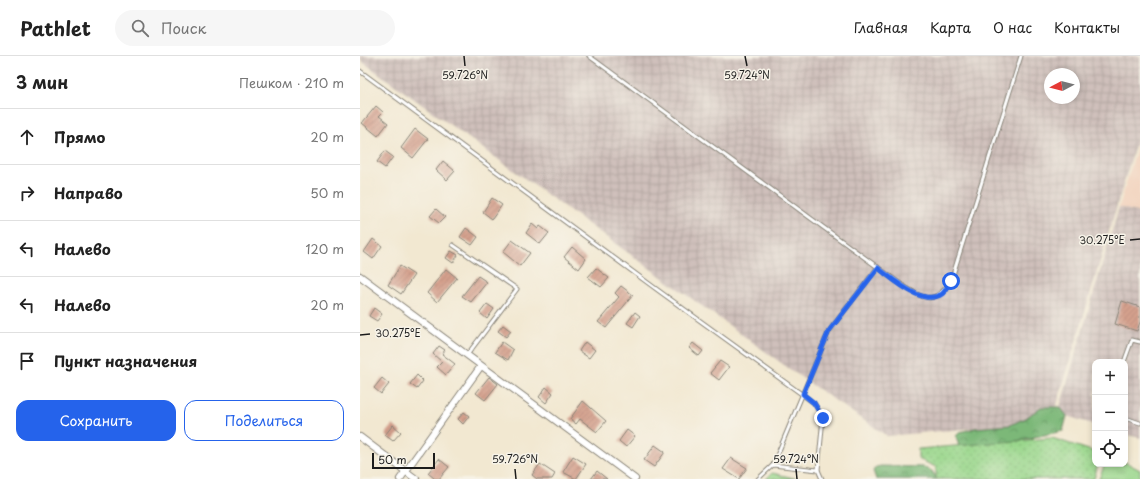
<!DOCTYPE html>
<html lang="ru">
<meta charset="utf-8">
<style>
:root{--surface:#fff;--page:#f6f6f6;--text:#222;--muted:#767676;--line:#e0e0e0;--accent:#2563eb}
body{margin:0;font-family:"Playpen Sans",sans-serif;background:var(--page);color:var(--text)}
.controls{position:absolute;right:12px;bottom:12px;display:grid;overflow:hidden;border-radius:8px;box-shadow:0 2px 6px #0003}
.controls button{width:36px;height:36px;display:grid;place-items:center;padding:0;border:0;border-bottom:1px solid var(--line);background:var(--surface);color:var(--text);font:20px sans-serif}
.compass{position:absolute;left:684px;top:12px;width:36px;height:36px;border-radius:50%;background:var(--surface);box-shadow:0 2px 6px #0003;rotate:263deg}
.scale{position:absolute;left:12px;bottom:10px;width:63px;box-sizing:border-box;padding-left:4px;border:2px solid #1c1c1c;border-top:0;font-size:11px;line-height:14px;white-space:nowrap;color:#1c1c1c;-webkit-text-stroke:3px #f7f3e8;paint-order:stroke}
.stop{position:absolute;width:12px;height:12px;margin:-9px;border:3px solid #2563eb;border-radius:50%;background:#fff}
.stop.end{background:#2563eb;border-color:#fff;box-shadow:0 1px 4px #0008}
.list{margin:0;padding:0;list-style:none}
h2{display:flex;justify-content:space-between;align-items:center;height:52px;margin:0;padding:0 16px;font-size:17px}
h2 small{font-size:13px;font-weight:400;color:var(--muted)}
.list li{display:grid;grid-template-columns:26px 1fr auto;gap:12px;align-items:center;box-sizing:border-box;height:56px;padding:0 16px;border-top:1px solid var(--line)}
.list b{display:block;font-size:15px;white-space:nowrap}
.list em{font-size:13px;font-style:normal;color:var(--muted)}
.actions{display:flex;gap:8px;padding:12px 16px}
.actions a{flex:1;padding:9px 0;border:1px solid var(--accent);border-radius:12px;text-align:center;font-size:14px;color:var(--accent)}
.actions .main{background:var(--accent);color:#fff}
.icon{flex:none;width:22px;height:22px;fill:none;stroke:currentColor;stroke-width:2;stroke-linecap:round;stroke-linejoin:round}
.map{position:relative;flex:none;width:780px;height:423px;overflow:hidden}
header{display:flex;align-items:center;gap:24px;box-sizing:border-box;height:56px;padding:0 20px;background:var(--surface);border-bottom:1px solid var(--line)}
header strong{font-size:19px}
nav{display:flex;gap:22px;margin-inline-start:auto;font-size:14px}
.search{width:280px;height:36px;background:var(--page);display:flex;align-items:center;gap:10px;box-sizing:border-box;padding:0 14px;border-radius:22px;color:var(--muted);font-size:15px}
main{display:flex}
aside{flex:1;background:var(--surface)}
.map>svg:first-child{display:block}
</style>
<header>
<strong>Pathlet</strong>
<div class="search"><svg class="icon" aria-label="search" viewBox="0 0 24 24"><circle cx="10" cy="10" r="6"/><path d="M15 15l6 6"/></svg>Поиск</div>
<nav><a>Главная</a><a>Карта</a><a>О нас</a><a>Контакты</a></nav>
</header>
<main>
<aside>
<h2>3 мин<small>Пешком · 210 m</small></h2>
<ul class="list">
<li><svg class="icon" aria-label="ahead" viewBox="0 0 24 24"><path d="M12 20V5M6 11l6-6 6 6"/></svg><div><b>Прямо</b></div><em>20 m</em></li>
<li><svg class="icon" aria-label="right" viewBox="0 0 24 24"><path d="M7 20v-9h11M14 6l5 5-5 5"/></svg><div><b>Направо</b></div><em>50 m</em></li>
<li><svg class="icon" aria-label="left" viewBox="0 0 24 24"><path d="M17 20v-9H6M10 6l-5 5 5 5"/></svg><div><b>Налево</b></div><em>120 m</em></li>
<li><svg class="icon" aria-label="left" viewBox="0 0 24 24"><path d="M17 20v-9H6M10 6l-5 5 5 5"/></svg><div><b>Налево</b></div><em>20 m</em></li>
<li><svg class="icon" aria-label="arrive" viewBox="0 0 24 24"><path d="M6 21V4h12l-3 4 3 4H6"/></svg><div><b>Пункт назначения</b></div></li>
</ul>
<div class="actions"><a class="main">Сохранить</a><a>Поделиться</a></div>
</aside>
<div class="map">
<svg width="780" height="423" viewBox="0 0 780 423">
<defs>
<pattern id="industrial-grid" width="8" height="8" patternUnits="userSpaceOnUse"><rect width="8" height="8" fill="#cfc0bb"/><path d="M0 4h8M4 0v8" fill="none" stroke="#b1a4a0"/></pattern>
<pattern id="grass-tufts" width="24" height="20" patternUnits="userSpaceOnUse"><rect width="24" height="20" fill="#9ad78c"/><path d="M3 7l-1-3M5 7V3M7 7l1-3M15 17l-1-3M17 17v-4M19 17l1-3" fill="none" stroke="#84b878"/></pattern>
<pattern id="forest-crowns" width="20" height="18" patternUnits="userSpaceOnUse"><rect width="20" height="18" fill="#7bb878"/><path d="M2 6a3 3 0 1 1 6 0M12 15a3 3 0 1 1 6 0" fill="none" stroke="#649562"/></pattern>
<pattern id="garden-dots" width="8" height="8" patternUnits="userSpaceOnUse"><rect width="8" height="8" fill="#9ad78c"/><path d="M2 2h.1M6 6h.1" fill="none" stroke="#84b878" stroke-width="1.8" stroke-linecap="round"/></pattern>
<pattern id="building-hatch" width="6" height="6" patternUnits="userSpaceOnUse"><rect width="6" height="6" fill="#d4a08d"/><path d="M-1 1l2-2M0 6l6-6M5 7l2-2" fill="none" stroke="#b58979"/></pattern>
</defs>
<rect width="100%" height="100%" fill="#f7f3e8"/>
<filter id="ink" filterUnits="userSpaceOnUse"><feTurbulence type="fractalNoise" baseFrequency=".025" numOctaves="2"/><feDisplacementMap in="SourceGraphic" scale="8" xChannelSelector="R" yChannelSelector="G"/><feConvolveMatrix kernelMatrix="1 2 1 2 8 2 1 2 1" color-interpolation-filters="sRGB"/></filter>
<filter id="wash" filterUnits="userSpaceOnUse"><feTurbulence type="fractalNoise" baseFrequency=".012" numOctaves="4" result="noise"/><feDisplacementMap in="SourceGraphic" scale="16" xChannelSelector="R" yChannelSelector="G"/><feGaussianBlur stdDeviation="0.9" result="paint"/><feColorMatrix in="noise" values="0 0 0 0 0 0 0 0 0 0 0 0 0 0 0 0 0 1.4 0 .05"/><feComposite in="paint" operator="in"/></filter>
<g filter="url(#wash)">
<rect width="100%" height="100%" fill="#f2e8d1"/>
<path fill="#f3d4bf" d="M 780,81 L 780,157 L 759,151 Z"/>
<g fill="url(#industrial-grid)" fill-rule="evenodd">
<path d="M 0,0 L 780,0 L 780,73 L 692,365 L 527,380 L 445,324 L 0,4 ZM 690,18 L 714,18 L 714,42 L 690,42 Z"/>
<path d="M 759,151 L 780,157 L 780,382 L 765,378 L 765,306 L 735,306 L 735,369 L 707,360 L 700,351 Z"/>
</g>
<path fill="url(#grass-tufts)" stroke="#5b7a54" d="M 765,406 L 780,414 L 780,423 L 739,423 L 745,408 L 765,408 Z"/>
<g fill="url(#forest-crowns)" stroke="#4c6a4a">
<path d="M 681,351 L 700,351 L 707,360 L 703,375 L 605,396 L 599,391 L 596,380 L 600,376 L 615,372 L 650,369 L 666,362 Z"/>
<path d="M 521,410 L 563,411 L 572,415 L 577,423 L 516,423 L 513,415 L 516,411 Z"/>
</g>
<g fill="url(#garden-dots)" stroke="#5b7a54">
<path d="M 692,382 L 735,396 L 735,408 L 738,408 L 734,423 L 576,423 L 576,411 L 558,403 L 558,393 Z"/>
<path d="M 412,417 L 438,423 L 406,423 Z"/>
</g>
<g id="blocks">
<g fill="url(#building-hatch)">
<path d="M 16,50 L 23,56 L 19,60 L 28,67 L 18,80 L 2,67 Z"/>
<path d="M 55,73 L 68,83 L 53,102 L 41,92 Z"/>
<path d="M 25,95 L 33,101 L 25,112 L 17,106 Z"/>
<path d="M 83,105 L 95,115 L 87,124 L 76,114 Z"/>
<path d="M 132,142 L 142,149 L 132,163 L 123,156 Z"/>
<path d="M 76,153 L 85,161 L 79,167 L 70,160 Z"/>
<path d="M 172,168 L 178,173 L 180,170 L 189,177 L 180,188 L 166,177 Z"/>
<path d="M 106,172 L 118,181 L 112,189 L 100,181 Z"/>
<path d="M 13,183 L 22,190 L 13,203 L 4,196 Z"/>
<path d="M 152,184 L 170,197 L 160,210 L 143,196 Z"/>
<path d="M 212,191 L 226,203 L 219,213 L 204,201 Z"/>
<path d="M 91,195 L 98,199 L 93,207 L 86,202 Z"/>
<path d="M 40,210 L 54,219 L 41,238 L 28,229 Z"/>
<path d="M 236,212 L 249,222 L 241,231 L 228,221 Z"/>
<path d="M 86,213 L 97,222 L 77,246 L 67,237 Z"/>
<path d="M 118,220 L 127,226 L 111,246 L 102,240 Z"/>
<path d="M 261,230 L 273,239 L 246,272 L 238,266 L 259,241 L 255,237 Z"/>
<path d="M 762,245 L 780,251 L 780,266 L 777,275 L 755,268 Z"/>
<path d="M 127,248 L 134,253 L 127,263 L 120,257 Z"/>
<path d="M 14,252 L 22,258 L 17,265 L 9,260 Z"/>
<path d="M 275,256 L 280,260 L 273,271 L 267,267 Z"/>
<path d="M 143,269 L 151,275 L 146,281 L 138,275 Z"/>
<path d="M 142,286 L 153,294 L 148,304 L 135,296 Z"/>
<path d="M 225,286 L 235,294 L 229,302 L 219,295 Z"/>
<path d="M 333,287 L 343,295 L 339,300 L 329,292 Z"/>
<path d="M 79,290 L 85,294 L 82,298 L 95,308 L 86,319 L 77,311 L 82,306 L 73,298 Z"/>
<path d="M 360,305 L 369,311 L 359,324 L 350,317 Z"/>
<path d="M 57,319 L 63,325 L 57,333 L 50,328 Z"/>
<path d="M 129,321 L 138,328 L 125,344 L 116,337 Z"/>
<path d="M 22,322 L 29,328 L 21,338 L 14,332 Z"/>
<path d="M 186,331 L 193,337 L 186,347 L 179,341 Z"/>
<path d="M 223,345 L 246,365 L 237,376 L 220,363 L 216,368 L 210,363 Z"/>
<path d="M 104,356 L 109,360 L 103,368 L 98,363 Z"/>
<path d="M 33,369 L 41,376 L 33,385 L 25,379 Z"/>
<path d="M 267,374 L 275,380 L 266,391 L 259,385 Z"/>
<path d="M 295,389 L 305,396 L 294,411 L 284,404 Z"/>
<path d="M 213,400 L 226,408 L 216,423 L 203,416 Z"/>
<path d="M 371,402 L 387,412 L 379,423 L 363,413 Z"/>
<path d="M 79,403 L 89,411 L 79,423 L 75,423 L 68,417 Z"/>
<path d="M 180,408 L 195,418 L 192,423 L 177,423 L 172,419 Z"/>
<path d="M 237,415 L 247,423 L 231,423 Z"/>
</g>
</g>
</g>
<g filter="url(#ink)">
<use href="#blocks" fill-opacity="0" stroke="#878276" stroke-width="1"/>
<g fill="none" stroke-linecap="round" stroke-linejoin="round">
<defs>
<g id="lane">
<path d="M 229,0 L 542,229 C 564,243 574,250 591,225 L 661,0"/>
<path d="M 0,15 L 299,235 L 454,347 L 463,362 L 458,414"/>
<path d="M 93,189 L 157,233 L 107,299"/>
<path d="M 764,306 L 772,284 L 780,286"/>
<path d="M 765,362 L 780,367"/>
<path d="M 413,409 L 469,275 L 518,211"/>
<path d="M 398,423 L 413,409 L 458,414 L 462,423"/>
</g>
<g id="street">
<path d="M 0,220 L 275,423"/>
<path d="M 0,381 L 56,423"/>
<path d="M 40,423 L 121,310"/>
</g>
</defs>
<use href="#lane" stroke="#878276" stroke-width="5"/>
<use href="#street" stroke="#878276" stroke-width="8"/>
<use href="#lane" stroke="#fff" stroke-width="3"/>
<use href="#street" stroke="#fff" stroke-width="6"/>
</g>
</g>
<g fill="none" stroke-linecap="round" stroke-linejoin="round" filter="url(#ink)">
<path stroke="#2563eb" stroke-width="5" d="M 463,362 L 454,347 L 443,338 L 469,275 L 518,212 C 533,223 563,251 582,238 C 586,235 588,229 591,225"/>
</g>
<path fill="none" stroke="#1c1c1c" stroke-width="1.5" d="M 104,0 L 105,10M 385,0 L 387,10M 770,184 L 780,183M 0,279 L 10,278M 155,413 L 156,423M 436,413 L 437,423"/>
<g font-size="10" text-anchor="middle" fill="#1c1c1c" stroke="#f7f3e8" stroke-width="3" stroke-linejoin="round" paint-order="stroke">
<text x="105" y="23">59.726°N</text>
<text x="387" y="23">59.724°N</text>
<text x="742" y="188">30.275°E</text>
<text x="38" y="281">30.275°E</text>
<text x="155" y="407">59.726°N</text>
<text x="436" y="407">59.724°N</text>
</g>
</svg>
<div class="controls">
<button>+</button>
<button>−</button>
<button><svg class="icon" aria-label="locate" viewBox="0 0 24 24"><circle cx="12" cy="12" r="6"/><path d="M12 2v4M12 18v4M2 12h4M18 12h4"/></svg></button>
</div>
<svg class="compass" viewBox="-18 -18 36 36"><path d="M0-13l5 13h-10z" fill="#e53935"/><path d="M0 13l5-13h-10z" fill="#767676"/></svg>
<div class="scale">50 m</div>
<div class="stop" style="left:591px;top:225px"></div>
<div class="stop end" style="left:463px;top:362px"></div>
</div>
</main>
